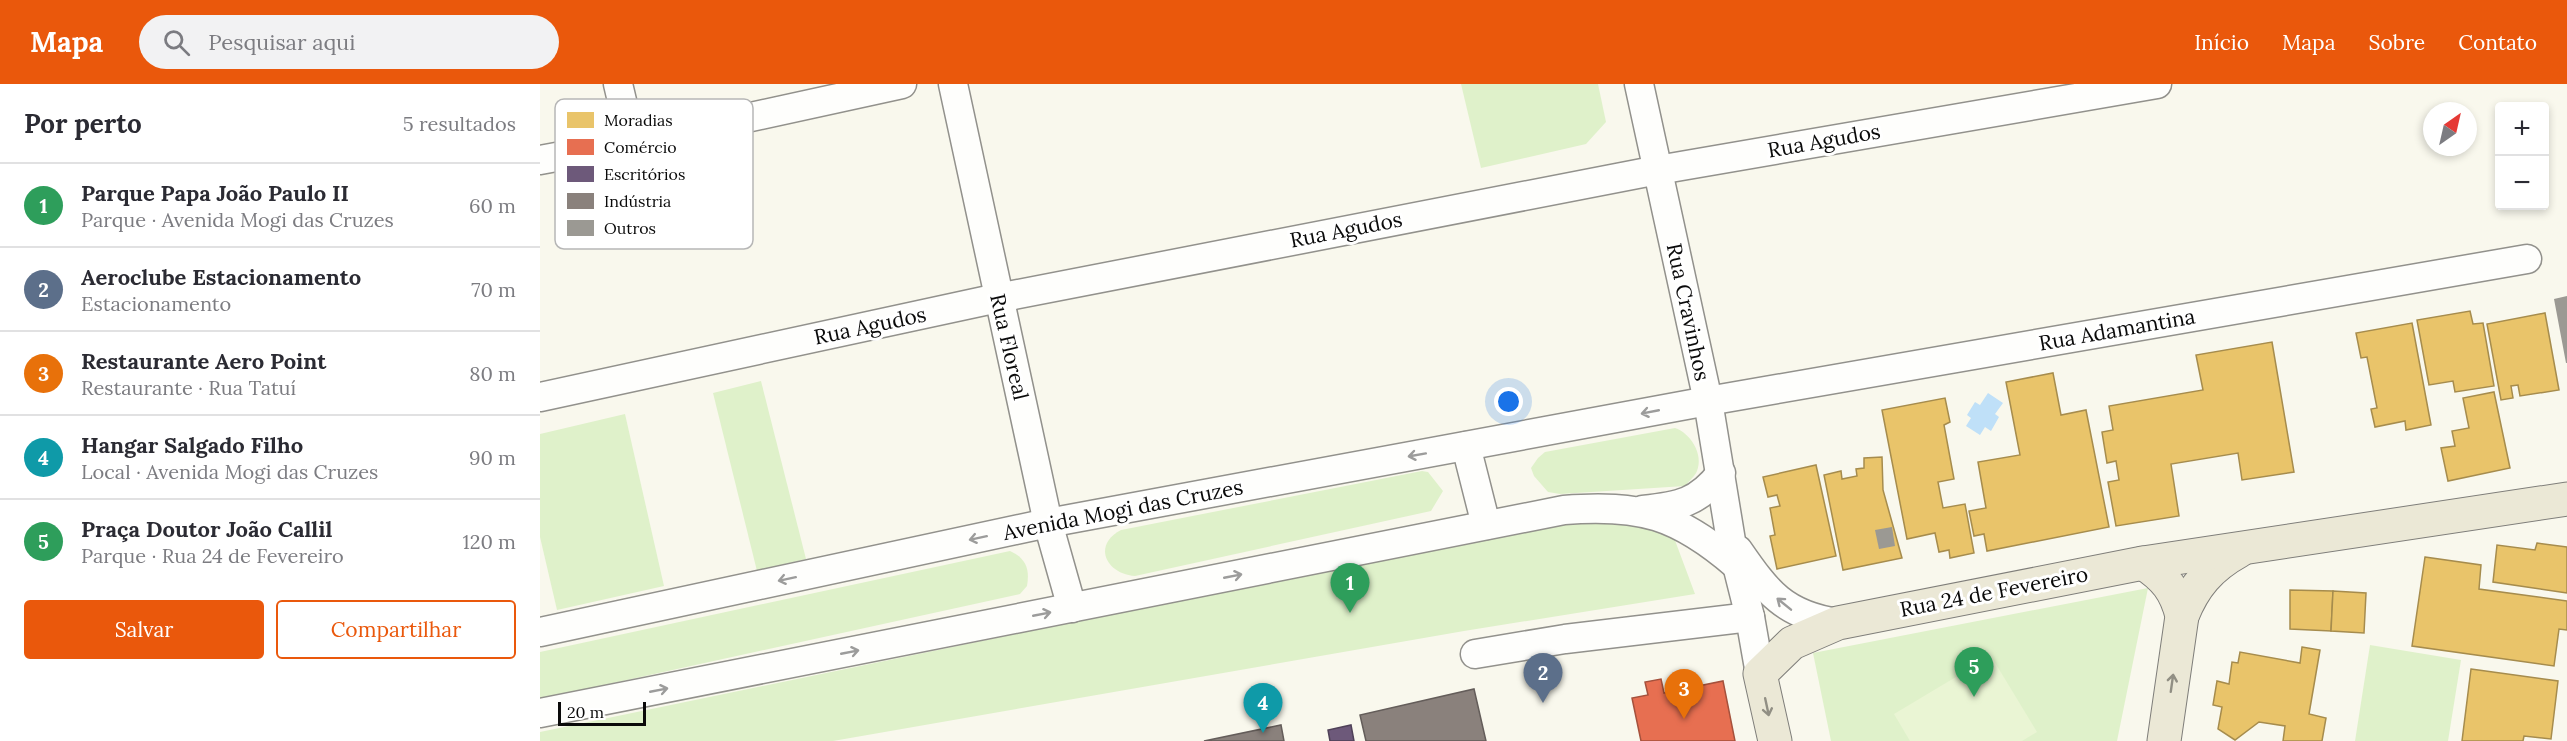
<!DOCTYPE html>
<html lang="pt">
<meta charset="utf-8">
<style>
:root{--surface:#fff;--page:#f2f2f3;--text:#2b2b33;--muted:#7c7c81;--line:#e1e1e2;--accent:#ea580c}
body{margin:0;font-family:Lora,serif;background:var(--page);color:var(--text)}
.controls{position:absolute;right:18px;top:18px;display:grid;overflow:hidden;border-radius:6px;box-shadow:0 3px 9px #0003}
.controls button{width:54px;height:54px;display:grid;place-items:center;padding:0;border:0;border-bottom:2px solid var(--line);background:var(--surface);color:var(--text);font:30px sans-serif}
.compass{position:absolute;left:1883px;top:18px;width:54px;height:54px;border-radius:50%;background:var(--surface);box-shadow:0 3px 9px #0003;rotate:34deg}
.scale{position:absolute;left:18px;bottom:15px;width:88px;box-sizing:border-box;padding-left:6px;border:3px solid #0a0a0a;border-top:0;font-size:16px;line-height:21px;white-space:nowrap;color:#0a0a0a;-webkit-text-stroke:4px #fff;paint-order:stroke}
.you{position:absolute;left:969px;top:318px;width:21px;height:21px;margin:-15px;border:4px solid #fff;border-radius:50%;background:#1a73e8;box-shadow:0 0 0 9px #1a73e833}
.badge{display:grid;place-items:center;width:39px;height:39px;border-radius:50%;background:var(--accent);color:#fff;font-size:20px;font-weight:700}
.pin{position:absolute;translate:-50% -50px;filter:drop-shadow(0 2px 3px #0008)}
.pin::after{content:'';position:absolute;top:32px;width:21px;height:18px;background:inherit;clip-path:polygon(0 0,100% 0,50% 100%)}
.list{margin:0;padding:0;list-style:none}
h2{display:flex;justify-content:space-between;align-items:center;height:78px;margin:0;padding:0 24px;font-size:26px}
h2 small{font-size:20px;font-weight:400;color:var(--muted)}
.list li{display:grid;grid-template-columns:39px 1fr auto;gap:18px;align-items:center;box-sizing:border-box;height:84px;padding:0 24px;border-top:2px solid var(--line)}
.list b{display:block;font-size:22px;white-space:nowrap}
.list p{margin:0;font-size:20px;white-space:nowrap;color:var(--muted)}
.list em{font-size:20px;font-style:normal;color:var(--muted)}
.actions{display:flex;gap:12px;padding:18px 24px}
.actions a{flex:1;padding:14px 0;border:2px solid var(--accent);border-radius:6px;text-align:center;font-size:21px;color:var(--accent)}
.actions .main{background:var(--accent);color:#fff}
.icon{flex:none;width:33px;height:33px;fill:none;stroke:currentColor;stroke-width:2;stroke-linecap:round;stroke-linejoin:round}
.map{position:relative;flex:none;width:2027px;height:657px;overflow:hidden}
header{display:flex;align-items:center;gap:36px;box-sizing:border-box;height:84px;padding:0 30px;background:var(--accent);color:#fff}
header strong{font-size:28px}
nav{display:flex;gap:33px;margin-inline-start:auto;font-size:21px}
.search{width:420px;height:54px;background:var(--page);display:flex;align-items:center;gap:15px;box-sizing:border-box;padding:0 21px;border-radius:33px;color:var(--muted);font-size:22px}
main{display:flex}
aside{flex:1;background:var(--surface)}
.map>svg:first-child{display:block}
</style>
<header>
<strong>Mapa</strong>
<div class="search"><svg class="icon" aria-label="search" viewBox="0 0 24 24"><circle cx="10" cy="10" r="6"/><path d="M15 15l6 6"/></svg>Pesquisar aqui</div>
<nav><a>Início</a><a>Mapa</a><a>Sobre</a><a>Contato</a></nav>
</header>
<main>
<aside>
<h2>Por perto<small>5 resultados</small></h2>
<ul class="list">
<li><span class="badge" style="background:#2e9e5b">1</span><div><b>Parque Papa João Paulo II</b><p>Parque · Avenida Mogi das Cruzes</p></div><em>60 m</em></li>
<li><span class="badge" style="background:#5c6f8a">2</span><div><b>Aeroclube Estacionamento</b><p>Estacionamento</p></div><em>70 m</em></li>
<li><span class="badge" style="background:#e8710a">3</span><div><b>Restaurante Aero Point</b><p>Restaurante · Rua Tatuí</p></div><em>80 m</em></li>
<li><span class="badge" style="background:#0f9aa8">4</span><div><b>Hangar Salgado Filho</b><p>Local · Avenida Mogi das Cruzes</p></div><em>90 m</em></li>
<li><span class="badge" style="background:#2e9e5b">5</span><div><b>Praça Doutor João Callil</b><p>Parque · Rua 24 de Fevereiro</p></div><em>120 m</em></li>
</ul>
<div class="actions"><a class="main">Salvar</a><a>Compartilhar</a></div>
</aside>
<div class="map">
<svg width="2027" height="657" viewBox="0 0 2027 657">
<rect width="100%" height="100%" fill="#f9f8ed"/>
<g fill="#dff1ca">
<path d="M 921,0 L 1058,0 L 1066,38 L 1046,60 L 941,84 Z"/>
<path d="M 221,297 L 266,475 L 217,487 L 173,309 Z"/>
<path d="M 85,330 L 124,502 L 17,526 L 0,453 L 0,350 Z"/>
<path d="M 1135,344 C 1150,349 1164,370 1157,387 C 1155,392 1149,397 1145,402 L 1020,410 L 1008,408 L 994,392 L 991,384 L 998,374 L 1005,368 Z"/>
<path d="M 882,387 L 888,388 L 903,407 L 891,427 L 595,492 C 566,490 552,461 581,446 Z"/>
<path d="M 1044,433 L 1089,435 L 1133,451 L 1155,510 L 924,547 L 293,657 L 0,657 L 0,648 Z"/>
<path d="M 470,467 C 486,474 490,485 487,502 L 480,510 L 0,615 L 0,568 Z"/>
<path d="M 1608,504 L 1577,657 L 1291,657 L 1273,569 Z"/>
<path d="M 1830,561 L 1921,576 L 1908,657 L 1815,657 Z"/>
</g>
<path fill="#eaf5d4" d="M 1451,572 L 1497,648 L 1482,657 L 1370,657 L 1354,630 Z"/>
<path fill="#bfe0f8" d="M 1448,309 L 1463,319 L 1455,330 L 1459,333 L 1451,347 L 1445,343 L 1440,351 L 1426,342 L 1431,334 L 1427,331 L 1435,318 L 1440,321 Z"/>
<g fill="#e9c46a" stroke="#a68c4d" stroke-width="1.5">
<path d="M 1930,227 L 1933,240 L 1943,239 L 1954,302 L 1915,308 L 1913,297 L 1889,301 L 1877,236 Z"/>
<path d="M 2005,229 L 2019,306 L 1980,312 L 1978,301 L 1971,302 L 1973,314 L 1961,316 L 1947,240 Z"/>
<path d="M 1872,239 L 1891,341 L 1866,346 L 1865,337 L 1835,343 L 1831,325 L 1837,324 L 1827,273 L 1821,274 L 1816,249 Z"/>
<path d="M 1732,258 L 1754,388 L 1702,396 L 1698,369 L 1631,380 L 1639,432 L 1576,442 L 1568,398 L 1579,396 L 1576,377 L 1567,379 L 1562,348 L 1573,346 L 1569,322 L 1663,306 L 1656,271 Z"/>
<path d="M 1513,289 L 1521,331 L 1546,326 L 1569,443 L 1447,467 L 1444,450 L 1434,452 L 1429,427 L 1446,424 L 1438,378 L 1480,371 L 1466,298 Z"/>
<path d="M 1954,308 L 1970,384 L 1908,397 L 1901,364 L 1915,362 L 1912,347 L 1929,344 L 1923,314 Z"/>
<path d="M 1405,314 L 1410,338 L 1404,341 L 1414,395 L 1398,398 L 1403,424 L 1425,420 L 1434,469 L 1410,474 L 1409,466 L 1399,468 L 1395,449 L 1367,455 L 1342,326 Z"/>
<path d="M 1342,373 L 1343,406 L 1362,474 L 1303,486 L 1284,391 L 1301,387 L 1302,395 L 1317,392 L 1316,385 L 1324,384 L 1324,374 Z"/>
<path d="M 1276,381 L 1296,472 L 1237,485 L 1230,452 L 1235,451 L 1230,424 L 1240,422 L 1237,411 L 1228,413 L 1223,393 Z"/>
<path d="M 1997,459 L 2027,463 L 2027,509 L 1953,498 L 1957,461 L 1995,466 Z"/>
<path d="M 1885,473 L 1941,481 L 1939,505 L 2027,517 L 2027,546 L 2019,545 L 2014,582 L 1872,562 Z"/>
<path d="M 1750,506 L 1793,507 L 1791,547 L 1750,545 Z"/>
<path d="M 1793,507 L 1826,509 L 1824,549 L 1791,547 Z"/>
<path d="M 1762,563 L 1780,566 L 1769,630 L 1786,634 L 1782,657 L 1743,657 L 1745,642 L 1719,638 L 1695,656 L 1678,645 L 1682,623 L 1673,621 L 1677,597 L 1689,600 L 1692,578 L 1698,579 L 1700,568 L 1760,579 Z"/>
<path d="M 1931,585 L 2018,597 L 2011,655 L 1984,652 L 1983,657 L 1922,657 Z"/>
</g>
<path fill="#e76f51" stroke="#a5513c" stroke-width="1.5" d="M 1121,595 L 1124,609 L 1183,597 L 1195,657 L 1101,657 L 1092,614 L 1108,611 L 1105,598 Z"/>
<path fill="#6d597a" stroke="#4f4158" stroke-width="1.5" d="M 811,641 L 814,657 L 790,657 L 788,646 Z"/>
<g fill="#8a817c" stroke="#645d5a" stroke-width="1.5">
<path d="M 934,605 L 946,657 L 826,657 L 820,631 Z"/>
<path d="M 741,641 L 744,657 L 664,657 Z"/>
</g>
<g fill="#9b9993">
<path d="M 2027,212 L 2027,279 L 2026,279 L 2014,215 Z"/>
<path d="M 1352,443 L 1355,462 L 1339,465 L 1335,446 Z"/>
</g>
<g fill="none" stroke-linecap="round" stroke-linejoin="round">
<defs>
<g id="minor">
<path d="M 78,0 L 92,59"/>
<path d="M 413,0 L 508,439 L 532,524"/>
<path d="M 1099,0 L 1168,317 L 1191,457 L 1210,533 L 1220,590"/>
<path d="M 0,76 L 92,59 L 362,0"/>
<path d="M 0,313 L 458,214 L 1118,86 L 1617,0"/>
<path d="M 926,362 L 946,441"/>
<path d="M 1103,426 C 1139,422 1158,419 1181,389"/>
<path d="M 1198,466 C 1227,508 1244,531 1298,539"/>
<path d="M 0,548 L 508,439 L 1168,317 L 1987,175"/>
<path d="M 935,570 L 1025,555 L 1210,533"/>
<path d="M 0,629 L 1024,426 C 1100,420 1138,431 1196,481"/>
</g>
<g id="major">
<path d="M 1603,479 C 1625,493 1636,507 1642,532 L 1624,657"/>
<path d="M 1642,532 C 1654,502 1670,483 1699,467"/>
<path d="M 1235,657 L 1220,590 L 1252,559 L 1298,539 L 1603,479 L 2027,415"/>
</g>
</defs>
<use href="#minor" stroke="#92918c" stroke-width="31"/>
<use href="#major" stroke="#7f7e7a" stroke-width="35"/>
<use href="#minor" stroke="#fefefc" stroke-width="28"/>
<use href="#major" stroke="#ebe8d6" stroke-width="33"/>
</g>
<defs><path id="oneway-shaft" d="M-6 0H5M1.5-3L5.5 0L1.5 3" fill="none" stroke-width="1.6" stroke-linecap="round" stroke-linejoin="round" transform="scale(1.5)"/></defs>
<g stroke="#9c9c9b">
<use href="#oneway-shaft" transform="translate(1110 328) rotate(169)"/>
<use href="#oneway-shaft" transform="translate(877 371) rotate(170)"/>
<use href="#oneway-shaft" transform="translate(438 454) rotate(168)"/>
<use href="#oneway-shaft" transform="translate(693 492) rotate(-11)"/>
<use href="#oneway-shaft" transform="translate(247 495) rotate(168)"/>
<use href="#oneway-shaft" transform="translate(1244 520) rotate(-141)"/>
<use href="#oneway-shaft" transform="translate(502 530) rotate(-11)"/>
<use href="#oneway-shaft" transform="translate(310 568) rotate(-11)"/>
<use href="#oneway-shaft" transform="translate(119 606) rotate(-11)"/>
</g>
<g stroke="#918f84">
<use href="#oneway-shaft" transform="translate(1632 599) rotate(-82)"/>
<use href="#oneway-shaft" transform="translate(1227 623) rotate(78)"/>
</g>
<g text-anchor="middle" stroke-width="6" stroke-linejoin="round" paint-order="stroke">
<g font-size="21" fill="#0a0a0a" stroke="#fff">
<text transform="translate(1284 57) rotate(-10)" y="7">Rua Agudos</text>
<text transform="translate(806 146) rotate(-11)" y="7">Rua Agudos</text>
<text transform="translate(1148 228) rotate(78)" y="7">Rua Cravinhos</text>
<text transform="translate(330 242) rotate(-12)" y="7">Rua Agudos</text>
<text transform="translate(1577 246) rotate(-10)" y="7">Rua Adamantina</text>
<text transform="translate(469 263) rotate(77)" y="7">Rua Floreal</text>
<text transform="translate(583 426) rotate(-11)" y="7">Avenida Mogi das Cruzes</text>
<text transform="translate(1454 508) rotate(-11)" y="7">Rua 24 de Fevereiro</text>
</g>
</g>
<rect x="15" y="15" width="198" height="150" rx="9" fill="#fff" stroke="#b6b6b6" stroke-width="1.5"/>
<rect x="27" y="28" width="27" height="16" fill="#e9c46a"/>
<rect x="27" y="55" width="27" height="16" fill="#e76f51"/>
<rect x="27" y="82" width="27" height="16" fill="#6d597a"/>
<rect x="27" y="109" width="27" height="16" fill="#8a817c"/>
<rect x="27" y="136" width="27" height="16" fill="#9b9993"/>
<g font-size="16" fill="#0a0a0a">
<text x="64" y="42">Moradias</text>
<text x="64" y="69">Comércio</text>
<text x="64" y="96">Escritórios</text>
<text x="64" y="123">Indústria</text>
<text x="64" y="150">Outros</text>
</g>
</svg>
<div class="controls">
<button>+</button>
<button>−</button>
</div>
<svg class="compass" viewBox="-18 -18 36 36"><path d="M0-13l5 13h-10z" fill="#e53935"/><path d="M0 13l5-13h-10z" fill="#7c7c81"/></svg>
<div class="scale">20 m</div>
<div class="you"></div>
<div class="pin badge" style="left:810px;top:529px;background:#2e9e5b">1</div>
<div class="pin badge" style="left:1003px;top:619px;background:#5c6f8a">2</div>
<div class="pin badge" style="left:1144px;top:635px;background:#e8710a">3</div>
<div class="pin badge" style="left:723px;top:649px;background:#0f9aa8">4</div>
<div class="pin badge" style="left:1434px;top:613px;background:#2e9e5b">5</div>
</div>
</main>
